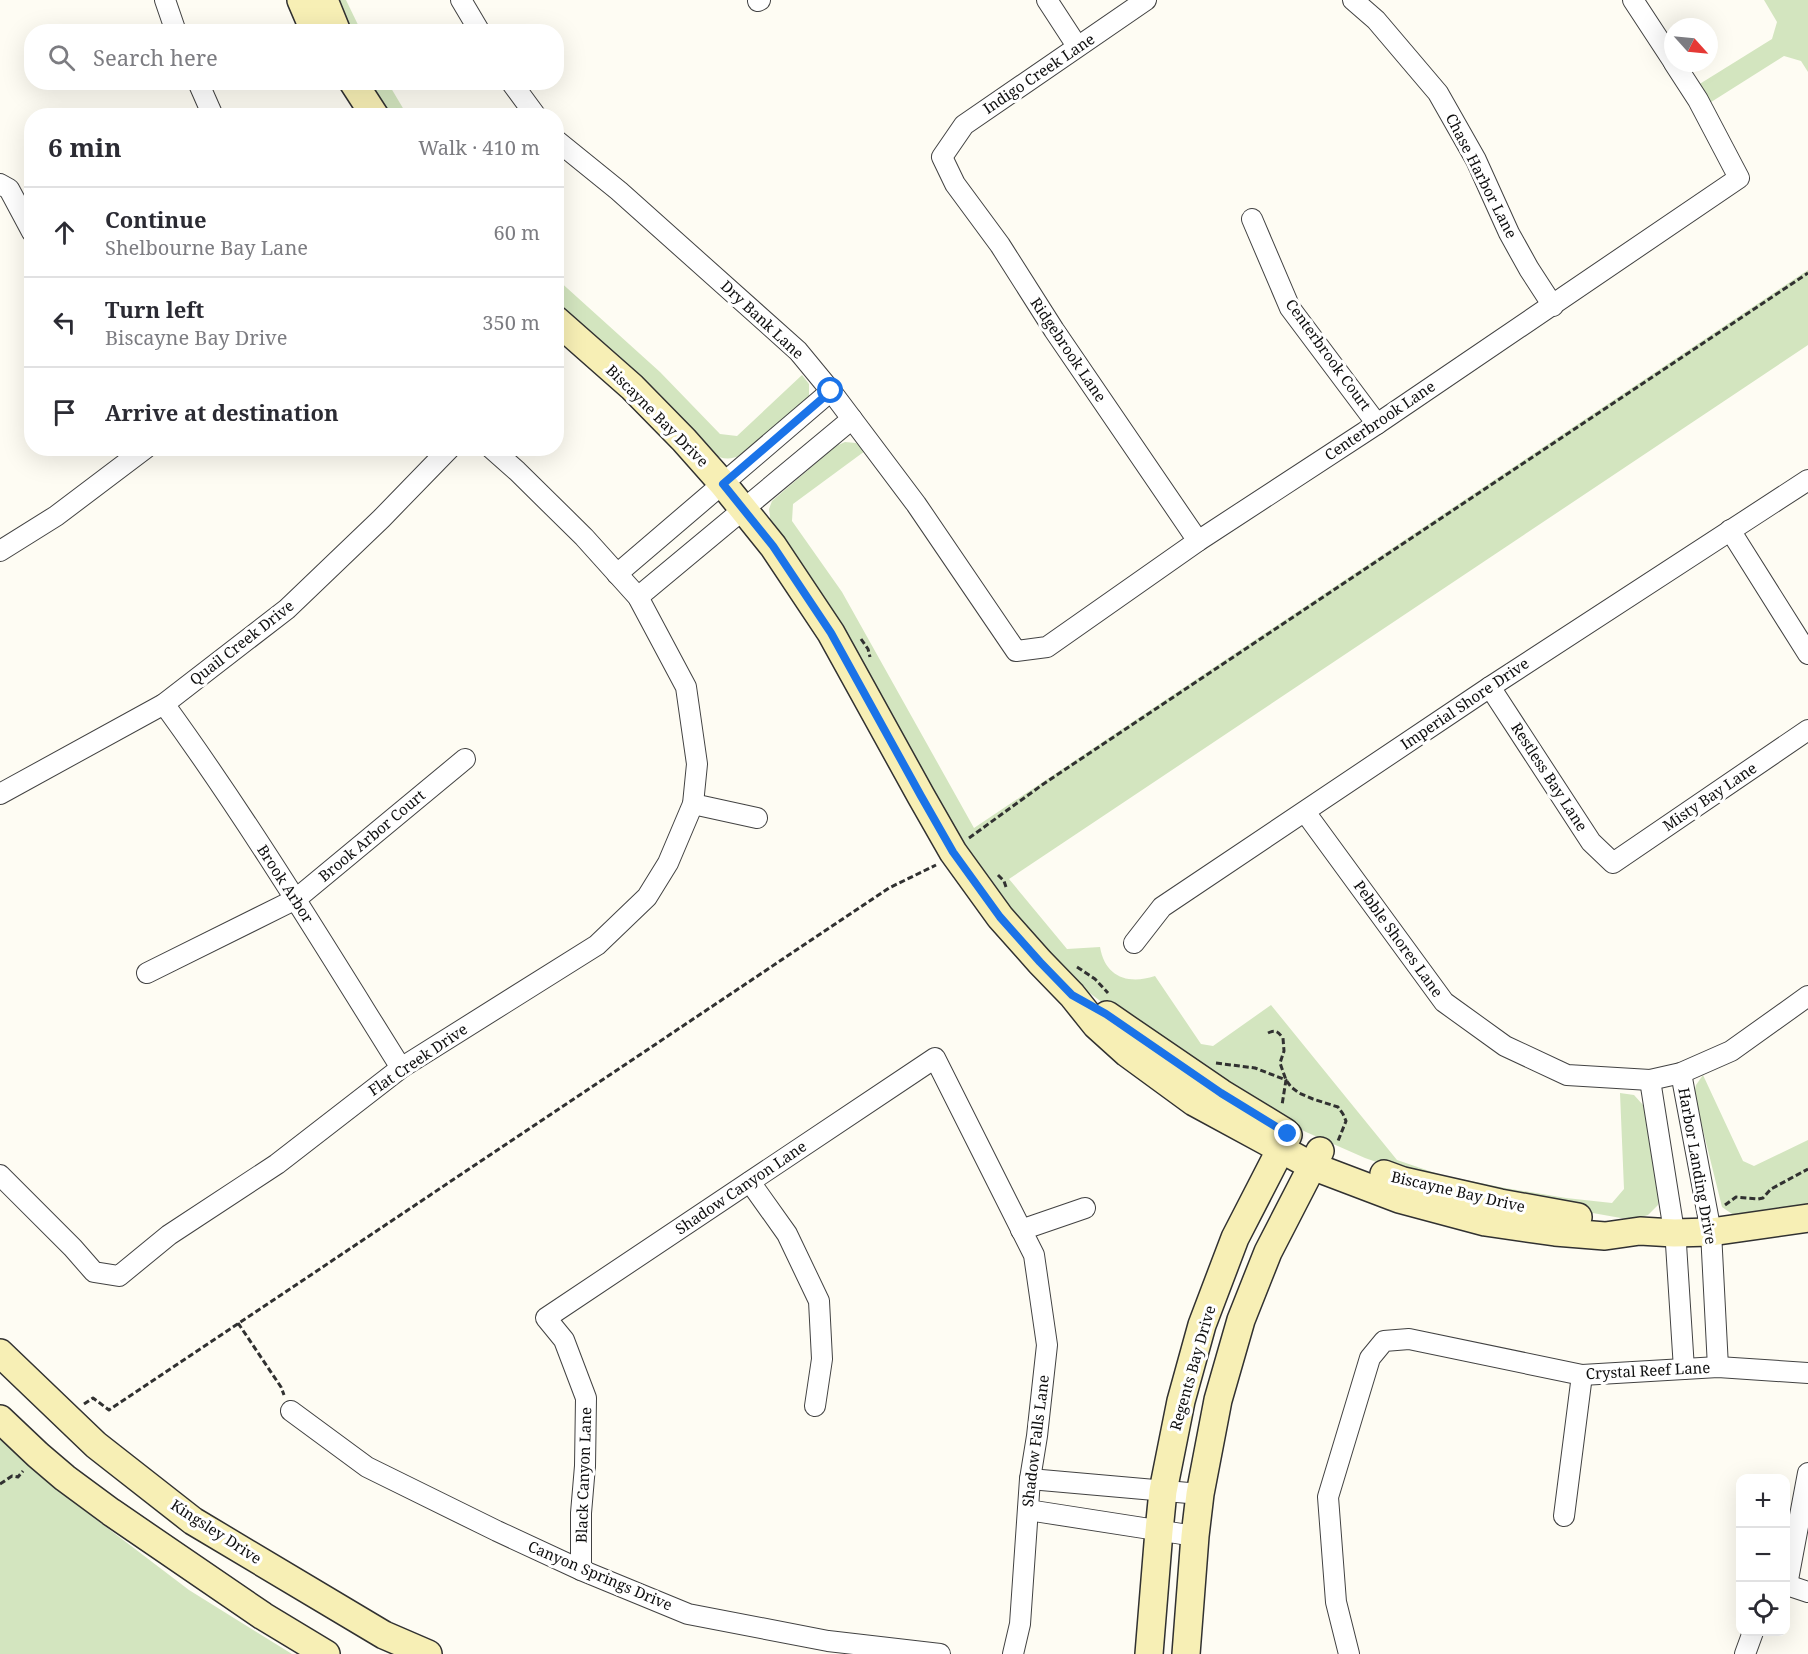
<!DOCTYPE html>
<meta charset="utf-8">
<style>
:root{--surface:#fff;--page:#f7f7f7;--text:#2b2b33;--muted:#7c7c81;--line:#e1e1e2}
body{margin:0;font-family:"Noto Serif",serif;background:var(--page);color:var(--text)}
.controls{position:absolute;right:18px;bottom:18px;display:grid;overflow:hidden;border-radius:12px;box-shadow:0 6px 24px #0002}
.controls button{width:54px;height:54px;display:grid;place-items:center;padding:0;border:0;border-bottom:2px solid var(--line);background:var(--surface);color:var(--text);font:30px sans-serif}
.compass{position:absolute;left:1664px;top:18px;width:54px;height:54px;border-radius:50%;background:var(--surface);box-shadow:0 6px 24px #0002;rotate:117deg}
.stop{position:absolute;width:18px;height:18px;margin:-14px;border:4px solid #1a73e8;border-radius:50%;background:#fff}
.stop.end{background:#1a73e8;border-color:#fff;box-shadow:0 2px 6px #0008}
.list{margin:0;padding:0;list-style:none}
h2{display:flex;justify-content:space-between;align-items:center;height:78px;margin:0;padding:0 24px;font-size:26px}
h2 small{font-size:20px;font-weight:400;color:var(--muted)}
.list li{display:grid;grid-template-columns:39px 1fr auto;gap:18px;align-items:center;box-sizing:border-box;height:90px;padding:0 24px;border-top:2px solid var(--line)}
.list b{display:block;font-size:22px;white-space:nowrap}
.list p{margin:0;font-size:20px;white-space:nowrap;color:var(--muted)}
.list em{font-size:20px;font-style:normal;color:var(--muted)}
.icon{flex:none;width:33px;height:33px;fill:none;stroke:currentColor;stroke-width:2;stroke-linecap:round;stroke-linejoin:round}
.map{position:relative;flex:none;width:1808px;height:1654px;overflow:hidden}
.search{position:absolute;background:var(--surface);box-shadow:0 6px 24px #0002;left:24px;top:24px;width:540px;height:66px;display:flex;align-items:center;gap:15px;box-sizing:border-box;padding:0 21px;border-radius:24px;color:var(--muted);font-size:22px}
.panel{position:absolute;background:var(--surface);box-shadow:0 6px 24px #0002;left:24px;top:108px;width:540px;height:348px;border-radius:24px}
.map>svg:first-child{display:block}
</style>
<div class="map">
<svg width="1808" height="1654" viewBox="0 0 1808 1654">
<rect width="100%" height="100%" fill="#fefcf3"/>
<g fill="#d3e5bf">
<path d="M 332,0 L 346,0 L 361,31 L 345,31 Z"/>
<path d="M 1764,0 L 1808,0 L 1808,72 L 1801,61 L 1784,56 L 1708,104 L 1698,85 L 1772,39 L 1777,22 Z"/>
<path d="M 369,83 L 388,83 L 407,115 L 388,115 Z"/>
<path d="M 1808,270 L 1808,345 L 1009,879 L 1067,949 L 1100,947 C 1105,977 1128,985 1155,976 L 1201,1044 L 1213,1046 L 1271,1005 L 1397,1160 L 1441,1175 L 1505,1188 L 1566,1198 L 1612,1203 L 1624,1189 L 1620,1093 L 1634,1095 L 1643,1105 L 1661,1190 L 1658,1205 L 1648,1215 L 1632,1220 L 1486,1194 L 1431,1181 L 1365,1158 L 1306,1132 L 1227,1091 L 1143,1033 L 1079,985 L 1031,938 L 957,839 L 771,525 L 769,509 L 772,501 L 836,446 L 845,442 L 856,443 L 865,451 L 793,504 L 792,521 L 842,592 L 974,828 Z"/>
<path d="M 557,279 L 660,372 L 720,434 L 737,436 L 802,375 L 809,384 L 809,397 L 742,455 C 730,460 723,460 711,453 L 615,356 L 557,304 Z"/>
<path d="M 1703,1075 L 1743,1161 L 1754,1166 L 1808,1140 L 1808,1208 L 1735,1216 L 1722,1207 L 1694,1094 L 1696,1085 Z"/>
<path d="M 0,1439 L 68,1498 L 189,1590 L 292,1654 L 0,1654 Z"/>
</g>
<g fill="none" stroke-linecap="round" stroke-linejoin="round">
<defs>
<g id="street">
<path d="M 165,0 L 176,32"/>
<path d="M 461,0 L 480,32"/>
<path d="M 1047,0 L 1077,46"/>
<path d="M 1146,0 L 964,125 L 942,157 L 955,184 L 1000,245 L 1054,330 L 1198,541"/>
<path d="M 1353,0 L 1376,20 L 1438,93 L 1476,160 L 1509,233 L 1529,269 L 1553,306"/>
<path d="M 1633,0 L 1673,61"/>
<path d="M 758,1 L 760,0"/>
<path d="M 198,82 L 213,116"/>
<path d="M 511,82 L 536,116"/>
<path d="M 556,140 L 619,191 L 798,351 L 831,391 L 916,504 L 1016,651 L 1047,647 L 1198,541 L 1377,424 L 1739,178 L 1698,100 L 1674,63"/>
<path d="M 0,184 L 9,189 L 32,232"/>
<path d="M 1252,219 L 1290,308 L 1377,424"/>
<path d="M 1730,530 L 1808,654"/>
<path d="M 0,551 L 56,516 L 146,448"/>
<path d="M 617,574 L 831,391"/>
<path d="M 638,597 L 852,419"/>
<path d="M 1490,687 L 1591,842 L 1613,863 L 1808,730"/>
<path d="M 164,704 C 249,821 324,945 401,1068"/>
<path d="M 0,794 L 164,704 L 287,609 L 381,519 L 450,448"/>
<path d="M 693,804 L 757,818"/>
<path d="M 1305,812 L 1444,1002 L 1505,1046 L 1567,1075 L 1650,1080 L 1681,1073 L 1731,1051 L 1808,996"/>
<path d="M 1134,943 L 1162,907 L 1490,687 L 1808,480"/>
<path d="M 147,973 L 296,899 L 465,759"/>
<path d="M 1681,1073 L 1711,1232 L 1718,1367"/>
<path d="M 1650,1080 L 1676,1244 L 1684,1369"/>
<path d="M 0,1175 L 73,1248 L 94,1272 L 119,1276 L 169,1235 L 277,1164 L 401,1068 L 597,945 L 647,897 L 668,863 L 693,804 L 697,764 L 686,687 L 638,597 L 584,537 L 517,471 L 491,448"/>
<path d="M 750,1182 L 787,1234 L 819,1301 L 822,1359 L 815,1406"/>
<path d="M 1021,1230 L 1085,1208"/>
<path d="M 291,1411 L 367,1467 L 497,1531 L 581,1570 L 688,1614 L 828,1641 L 940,1654"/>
<path d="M 1030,1479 L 1200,1494"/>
<path d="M 1028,1510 L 1195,1536"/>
<path d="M 1564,1516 L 1582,1375"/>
<path d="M 581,1570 L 581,1513 L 585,1466 L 586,1398 L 564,1340 L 546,1318 L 935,1058 L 1034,1255 L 1047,1345 L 1037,1436 L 1030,1479 L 1020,1624 L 1013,1654"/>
<path d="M 1787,1585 L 1808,1592"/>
<path d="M 1786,1587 L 1787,1585 L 1808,1473"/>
<path d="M 1349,1654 L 1336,1602 L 1328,1497 L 1370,1358 L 1384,1341 L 1409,1339 L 1582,1375 L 1718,1367 L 1808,1373"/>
<path d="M 1745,1654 L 1753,1632"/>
</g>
<g id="secondary">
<path d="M 301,0 L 310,21 L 317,32"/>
<path d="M 324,0 L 337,32"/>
<path d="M 353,82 L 375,116"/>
<path d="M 556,320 L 632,387 L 684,440 L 723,484 L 773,546 L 831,633 L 921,796 L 953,852 L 1000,917 L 1040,962 L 1072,995 L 1096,1025 L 1127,1053 L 1194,1102 L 1312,1166 L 1399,1199 L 1485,1222 L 1555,1232 L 1605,1236 L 1640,1231 L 1674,1233 L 1711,1232 L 1808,1218"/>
<path d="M 1107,1015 L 1221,1093 L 1285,1132"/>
<path d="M 1384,1174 L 1403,1181 L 1500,1203 L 1578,1217"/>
<path d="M 0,1353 L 96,1445 L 193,1521 L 384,1635 L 428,1654"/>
<path d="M 0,1419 L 38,1455 L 65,1478 L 111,1512 L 263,1616 L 326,1654"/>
<path d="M 1149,1654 L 1159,1531 L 1163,1491 L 1181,1401 L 1202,1325 L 1235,1238 L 1288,1135"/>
<path d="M 1186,1654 L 1195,1536 L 1200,1494 L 1218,1400 L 1241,1320 L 1268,1252 L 1320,1151"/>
</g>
</defs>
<use href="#street" stroke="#424242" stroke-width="22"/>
<use href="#secondary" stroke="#313131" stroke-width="30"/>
<g stroke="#313131" stroke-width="3" stroke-dasharray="6 3" stroke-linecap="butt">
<path d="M 861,639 L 868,649 L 870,657"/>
<path d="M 969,838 L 1042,785 L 1808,273"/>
<path d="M 998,875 L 1004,881 L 1006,887"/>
<path d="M 1077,967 L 1095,979 L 1108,993"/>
<path d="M 1268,1033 C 1276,1029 1278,1032 1283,1038 L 1284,1051 L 1280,1063 L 1286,1080 L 1291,1087 L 1299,1093 L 1313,1099 L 1338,1107 L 1343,1114 L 1346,1121 L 1338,1141"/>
<path d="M 1216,1063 L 1255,1068 L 1286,1080 L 1282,1105"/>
<path d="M 1725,1205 L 1736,1197 L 1758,1199 L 1763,1198 L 1771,1189 L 1808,1169"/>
<path d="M 238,1323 L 281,1387 L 284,1395"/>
<path d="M 84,1404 L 93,1398 L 109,1410 L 889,888 L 936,865"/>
<path d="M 0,1484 L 12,1476 L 18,1477 L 23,1471"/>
</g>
<use href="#street" stroke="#fff" stroke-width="20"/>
<use href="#secondary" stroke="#f7efb5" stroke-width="27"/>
</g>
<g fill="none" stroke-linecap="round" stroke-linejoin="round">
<path stroke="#1a73e8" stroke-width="8" d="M 831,391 L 723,484 L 773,546 L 831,633 L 921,796 L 953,852 L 1000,917 L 1040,962 L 1072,995 L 1106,1014 L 1221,1093 L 1288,1134"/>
</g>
<g text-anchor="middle" stroke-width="6" stroke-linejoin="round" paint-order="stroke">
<g font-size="15" fill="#0f0f0f" stroke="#fff">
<text transform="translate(1039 74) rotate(-34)" y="5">Indigo Creek Lane</text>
<text transform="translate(1481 176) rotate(63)" y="5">Chase Harbor Lane</text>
<text transform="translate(762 320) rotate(43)" y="5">Dry Bank Lane</text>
<text transform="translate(1068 350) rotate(56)" y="5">Ridgebrook Lane</text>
<text transform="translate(1328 355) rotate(54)" y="5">Centerbrook Court</text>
<text transform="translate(657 416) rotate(45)" y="5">Biscayne Bay Drive</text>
<text transform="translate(1380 421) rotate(-34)" y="5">Centerbrook Lane</text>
<text transform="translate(242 643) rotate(-38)" y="5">Quail Creek Drive</text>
<text transform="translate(1465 704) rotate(-34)" y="5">Imperial Shore Drive</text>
<text transform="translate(1549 777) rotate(57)" y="5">Restless Bay Lane</text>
<text transform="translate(1710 797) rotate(-34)" y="5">Misty Bay Lane</text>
<text transform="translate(372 836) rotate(-40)" y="5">Brook Arbor Court</text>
<text transform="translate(285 884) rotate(57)" y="5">Brook Arbor</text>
<text transform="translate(1398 939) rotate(54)" y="5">Pebble Shores Lane</text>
<text transform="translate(418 1060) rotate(-34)" y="5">Flat Creek Drive</text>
<text transform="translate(1697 1166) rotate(80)" y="5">Harbor Landing Drive</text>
<text transform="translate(741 1188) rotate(-34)" y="5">Shadow Canyon Lane</text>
<text transform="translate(1458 1192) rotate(13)" y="5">Biscayne Bay Drive</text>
<text transform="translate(1193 1368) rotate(-74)" y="5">Regents Bay Drive</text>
<text transform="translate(1648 1371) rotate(-3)" y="5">Crystal Reef Lane</text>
<text transform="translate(1036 1441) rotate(-83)" y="5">Shadow Falls Lane</text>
<text transform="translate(584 1475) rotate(-88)" y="5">Black Canyon Lane</text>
<text transform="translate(216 1532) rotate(33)" y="5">Kingsley Drive</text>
<text transform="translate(600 1576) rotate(23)" y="5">Canyon Springs Drive</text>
</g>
</g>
</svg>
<div class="controls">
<button>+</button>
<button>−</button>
<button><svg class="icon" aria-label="locate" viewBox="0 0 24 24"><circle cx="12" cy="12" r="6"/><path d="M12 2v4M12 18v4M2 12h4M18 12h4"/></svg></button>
</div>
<svg class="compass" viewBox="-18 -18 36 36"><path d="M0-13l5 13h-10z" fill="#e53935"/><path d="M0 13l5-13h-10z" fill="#7c7c81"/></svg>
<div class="stop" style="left:831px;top:391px"></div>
<div class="stop end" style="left:1288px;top:1134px"></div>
<div class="search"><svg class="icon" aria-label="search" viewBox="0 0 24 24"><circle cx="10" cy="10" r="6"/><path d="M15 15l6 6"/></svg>Search here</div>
<section class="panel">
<h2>6 min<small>Walk · 410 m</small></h2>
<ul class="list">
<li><svg class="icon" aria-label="ahead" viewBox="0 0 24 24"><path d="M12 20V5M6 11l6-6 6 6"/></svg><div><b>Continue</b><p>Shelbourne Bay Lane</p></div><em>60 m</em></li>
<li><svg class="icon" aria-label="left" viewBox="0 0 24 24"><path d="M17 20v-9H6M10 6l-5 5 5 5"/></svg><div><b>Turn left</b><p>Biscayne Bay Drive</p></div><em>350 m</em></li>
<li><svg class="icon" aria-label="arrive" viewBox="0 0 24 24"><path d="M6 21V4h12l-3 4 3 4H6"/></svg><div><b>Arrive at destination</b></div></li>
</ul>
</section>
</div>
